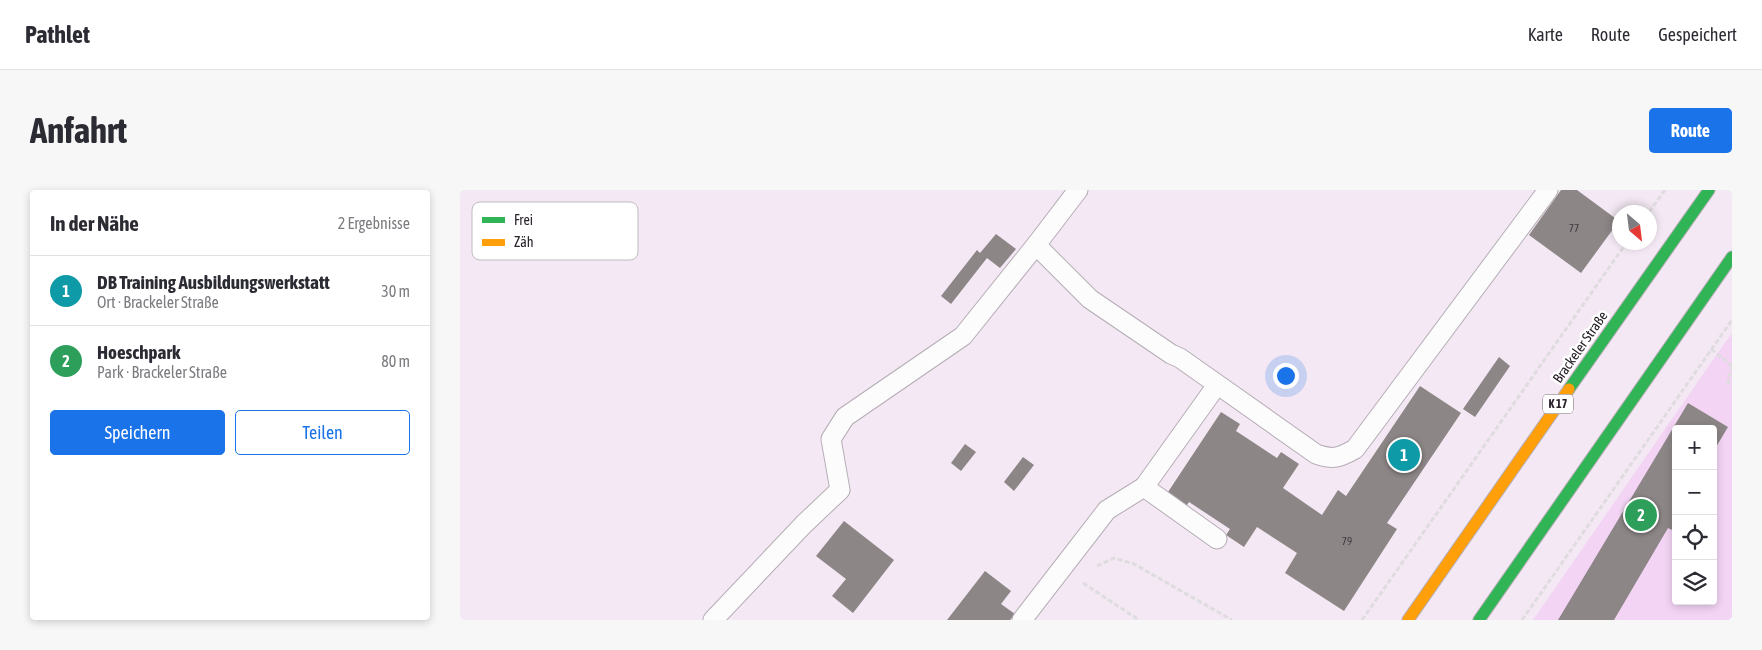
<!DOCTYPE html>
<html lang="de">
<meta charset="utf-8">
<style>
:root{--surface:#fff;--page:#f7f7f7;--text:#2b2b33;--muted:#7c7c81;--line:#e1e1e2;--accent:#1a73e8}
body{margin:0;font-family:"Asap Condensed",sans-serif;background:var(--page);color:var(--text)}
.controls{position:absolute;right:15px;bottom:15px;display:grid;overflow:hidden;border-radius:5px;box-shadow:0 2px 8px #0003}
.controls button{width:45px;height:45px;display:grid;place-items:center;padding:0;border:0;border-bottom:1px solid var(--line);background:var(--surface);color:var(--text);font:25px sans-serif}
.compass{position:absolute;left:1152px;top:15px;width:45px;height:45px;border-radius:50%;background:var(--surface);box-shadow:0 2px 8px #0003;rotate:152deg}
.you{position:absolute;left:825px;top:185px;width:18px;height:18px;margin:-12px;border:4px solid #fff;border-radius:50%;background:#1a73e8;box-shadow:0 0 0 8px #1a73e833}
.badge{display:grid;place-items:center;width:32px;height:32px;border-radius:50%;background:var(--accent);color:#fff;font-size:16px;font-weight:700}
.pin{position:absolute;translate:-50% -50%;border:2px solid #fff;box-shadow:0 1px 5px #0006}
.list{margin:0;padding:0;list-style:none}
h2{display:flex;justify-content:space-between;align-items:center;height:65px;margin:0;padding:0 20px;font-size:21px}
h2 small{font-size:16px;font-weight:400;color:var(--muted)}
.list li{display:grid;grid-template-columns:32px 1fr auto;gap:15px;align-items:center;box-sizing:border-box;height:70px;padding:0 20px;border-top:1px solid var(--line)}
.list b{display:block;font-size:19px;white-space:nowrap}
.list p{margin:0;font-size:16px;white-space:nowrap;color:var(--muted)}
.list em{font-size:16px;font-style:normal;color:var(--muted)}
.actions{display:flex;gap:10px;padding:15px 20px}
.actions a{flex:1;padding:11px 0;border:1px solid var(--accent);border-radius:5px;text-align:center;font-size:18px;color:var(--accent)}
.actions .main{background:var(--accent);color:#fff}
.icon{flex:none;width:28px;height:28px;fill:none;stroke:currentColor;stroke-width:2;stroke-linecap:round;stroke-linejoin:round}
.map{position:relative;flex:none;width:1272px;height:430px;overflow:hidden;border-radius:5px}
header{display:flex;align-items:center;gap:30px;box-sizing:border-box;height:70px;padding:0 25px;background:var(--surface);border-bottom:1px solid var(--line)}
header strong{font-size:24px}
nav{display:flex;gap:28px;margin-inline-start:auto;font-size:18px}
.intro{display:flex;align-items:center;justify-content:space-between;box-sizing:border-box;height:120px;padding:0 30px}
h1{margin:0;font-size:35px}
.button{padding:12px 22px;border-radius:5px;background:var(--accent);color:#fff;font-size:18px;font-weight:700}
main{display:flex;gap:30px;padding:0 30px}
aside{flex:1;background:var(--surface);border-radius:5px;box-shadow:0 2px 8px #0003}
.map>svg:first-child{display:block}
</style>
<header>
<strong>Pathlet</strong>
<nav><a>Karte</a><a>Route</a><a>Gespeichert</a></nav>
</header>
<div class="intro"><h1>Anfahrt</h1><a class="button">Route</a></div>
<main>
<aside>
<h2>In der Nähe<small>2 Ergebnisse</small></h2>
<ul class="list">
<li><span class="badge" style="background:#0f9aa8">1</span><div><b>DB Training Ausbildungswerkstatt</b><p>Ort · Brackeler Straße</p></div><em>30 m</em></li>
<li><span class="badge" style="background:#2e9e5b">2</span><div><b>Hoeschpark</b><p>Park · Brackeler Straße</p></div><em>80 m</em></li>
</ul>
<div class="actions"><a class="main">Speichern</a><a>Teilen</a></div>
</aside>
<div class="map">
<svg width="1272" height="430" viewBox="0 0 1272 430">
<rect width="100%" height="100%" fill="#f3e8f3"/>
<path fill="#f3d4f4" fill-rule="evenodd" d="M 1272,143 L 1272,430 L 1073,430 L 1257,164 ZM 1216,239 L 1253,239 L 1253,411 L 1216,411 Z"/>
<g fill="#8d8687">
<path d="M 1101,0 L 1117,0 L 1159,31 L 1121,83 L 1069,45 Z"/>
<path d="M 536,44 L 556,59 L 540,78 L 527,68 L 491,114 L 481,106 L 517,60 L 520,63 Z"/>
<path d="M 1039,167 L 1050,176 L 1015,227 L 1003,219 Z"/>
<path d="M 960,196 L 1001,223 L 927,333 L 937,339 L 884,421 L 825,383 L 837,363 L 797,337 L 784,357 L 766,345 L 770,339 L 729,312 L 725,318 L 706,305 L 761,222 L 780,234 L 776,241 L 817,268 L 821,262 L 839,274 L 823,298 L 862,325 L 878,300 L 886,306 Z"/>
<path d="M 1228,213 L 1268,237 L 1253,262 L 1253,239 L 1216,239 L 1216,342 L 1208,338 L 1154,430 L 1098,430 Z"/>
<path d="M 505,254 L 516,262 L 501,281 L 491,273 Z"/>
<path d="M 563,267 L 574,275 L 554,301 L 544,292 Z"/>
<path d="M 384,331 L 434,370 L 393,423 L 372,406 L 386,389 L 356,366 Z"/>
<path d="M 525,381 L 551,401 L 541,414 L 555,424 L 550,430 L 487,430 Z"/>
</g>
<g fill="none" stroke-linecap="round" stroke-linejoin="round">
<defs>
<g id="lane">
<path d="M 618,0 L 576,55 L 630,109 L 711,164 L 720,168 L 856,264 C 873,270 879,268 895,259 L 1088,0"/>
<path d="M 684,297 L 757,349"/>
<path d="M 253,430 L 344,334 L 380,300 L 371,249 L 385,227 L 503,146 L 576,55"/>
<path d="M 562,430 L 647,320 L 684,297 L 757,195"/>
</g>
<g id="fast">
<path d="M 1109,199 L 1249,0"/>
<path d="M 1019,430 L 1272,67"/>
</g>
<path id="slow" d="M 948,430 L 1109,199"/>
</defs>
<use href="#lane" stroke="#b5adb5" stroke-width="21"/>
<use href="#fast" stroke="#b5adb5" stroke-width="13"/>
<use href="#slow" stroke="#b5adb5" stroke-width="13"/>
<g stroke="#dfdcdf" stroke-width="3" stroke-dasharray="5 2.5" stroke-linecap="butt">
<path d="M 1189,22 L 1205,0"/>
<path d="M 1251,159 L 1271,175"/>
<path d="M 1272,175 L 1268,192 L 1272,196"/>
<path d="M 1271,348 L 1272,348"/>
<path d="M 637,376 L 654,368 L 674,374 L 772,430"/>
<path d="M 623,393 L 679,430"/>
<path d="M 902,430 L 1167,52"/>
<path d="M 1062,430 L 1272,130"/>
</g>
<use href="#lane" stroke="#fdfcfd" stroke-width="19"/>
<use href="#fast" stroke="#30b455" stroke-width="11"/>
<use href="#slow" stroke="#ff9f0a" stroke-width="11"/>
</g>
<g text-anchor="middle" stroke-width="5" stroke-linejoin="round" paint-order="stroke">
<g font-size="11" fill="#423a40">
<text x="1114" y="42">77</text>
<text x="887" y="355">79</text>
</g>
<rect fill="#fff" stroke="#696469" stroke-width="1" x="1083" y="204.5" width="30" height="19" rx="4"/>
<g font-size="12" font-weight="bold" fill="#292129">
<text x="1098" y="218">K 17</text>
</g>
<g font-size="14" fill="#292129" stroke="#fff">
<text transform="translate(1120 157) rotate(-55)" y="5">Brackeler Straße</text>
</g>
</g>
<rect x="12" y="12" width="166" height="58" rx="8" fill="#fff" stroke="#bfbcbf" stroke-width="1"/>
<rect x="22" y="27" width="23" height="6" fill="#30b455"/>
<rect x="22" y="49" width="23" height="7" fill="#ff9f0a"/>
<g font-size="14" fill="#292129">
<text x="54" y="35">Frei</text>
<text x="54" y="57">Zäh</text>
</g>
</svg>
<div class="controls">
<button>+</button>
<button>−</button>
<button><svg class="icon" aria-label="locate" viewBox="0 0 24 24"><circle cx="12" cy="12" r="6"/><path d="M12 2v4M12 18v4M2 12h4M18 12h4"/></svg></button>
<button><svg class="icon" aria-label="layers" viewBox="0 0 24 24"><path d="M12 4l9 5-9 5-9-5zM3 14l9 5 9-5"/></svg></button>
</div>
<svg class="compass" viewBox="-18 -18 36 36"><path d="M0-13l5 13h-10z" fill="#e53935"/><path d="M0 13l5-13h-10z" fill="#7c7c81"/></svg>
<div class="you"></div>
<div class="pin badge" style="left:944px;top:265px;background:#0f9aa8">1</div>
<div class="pin badge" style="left:1181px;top:325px;background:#2e9e5b">2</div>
</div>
</main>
